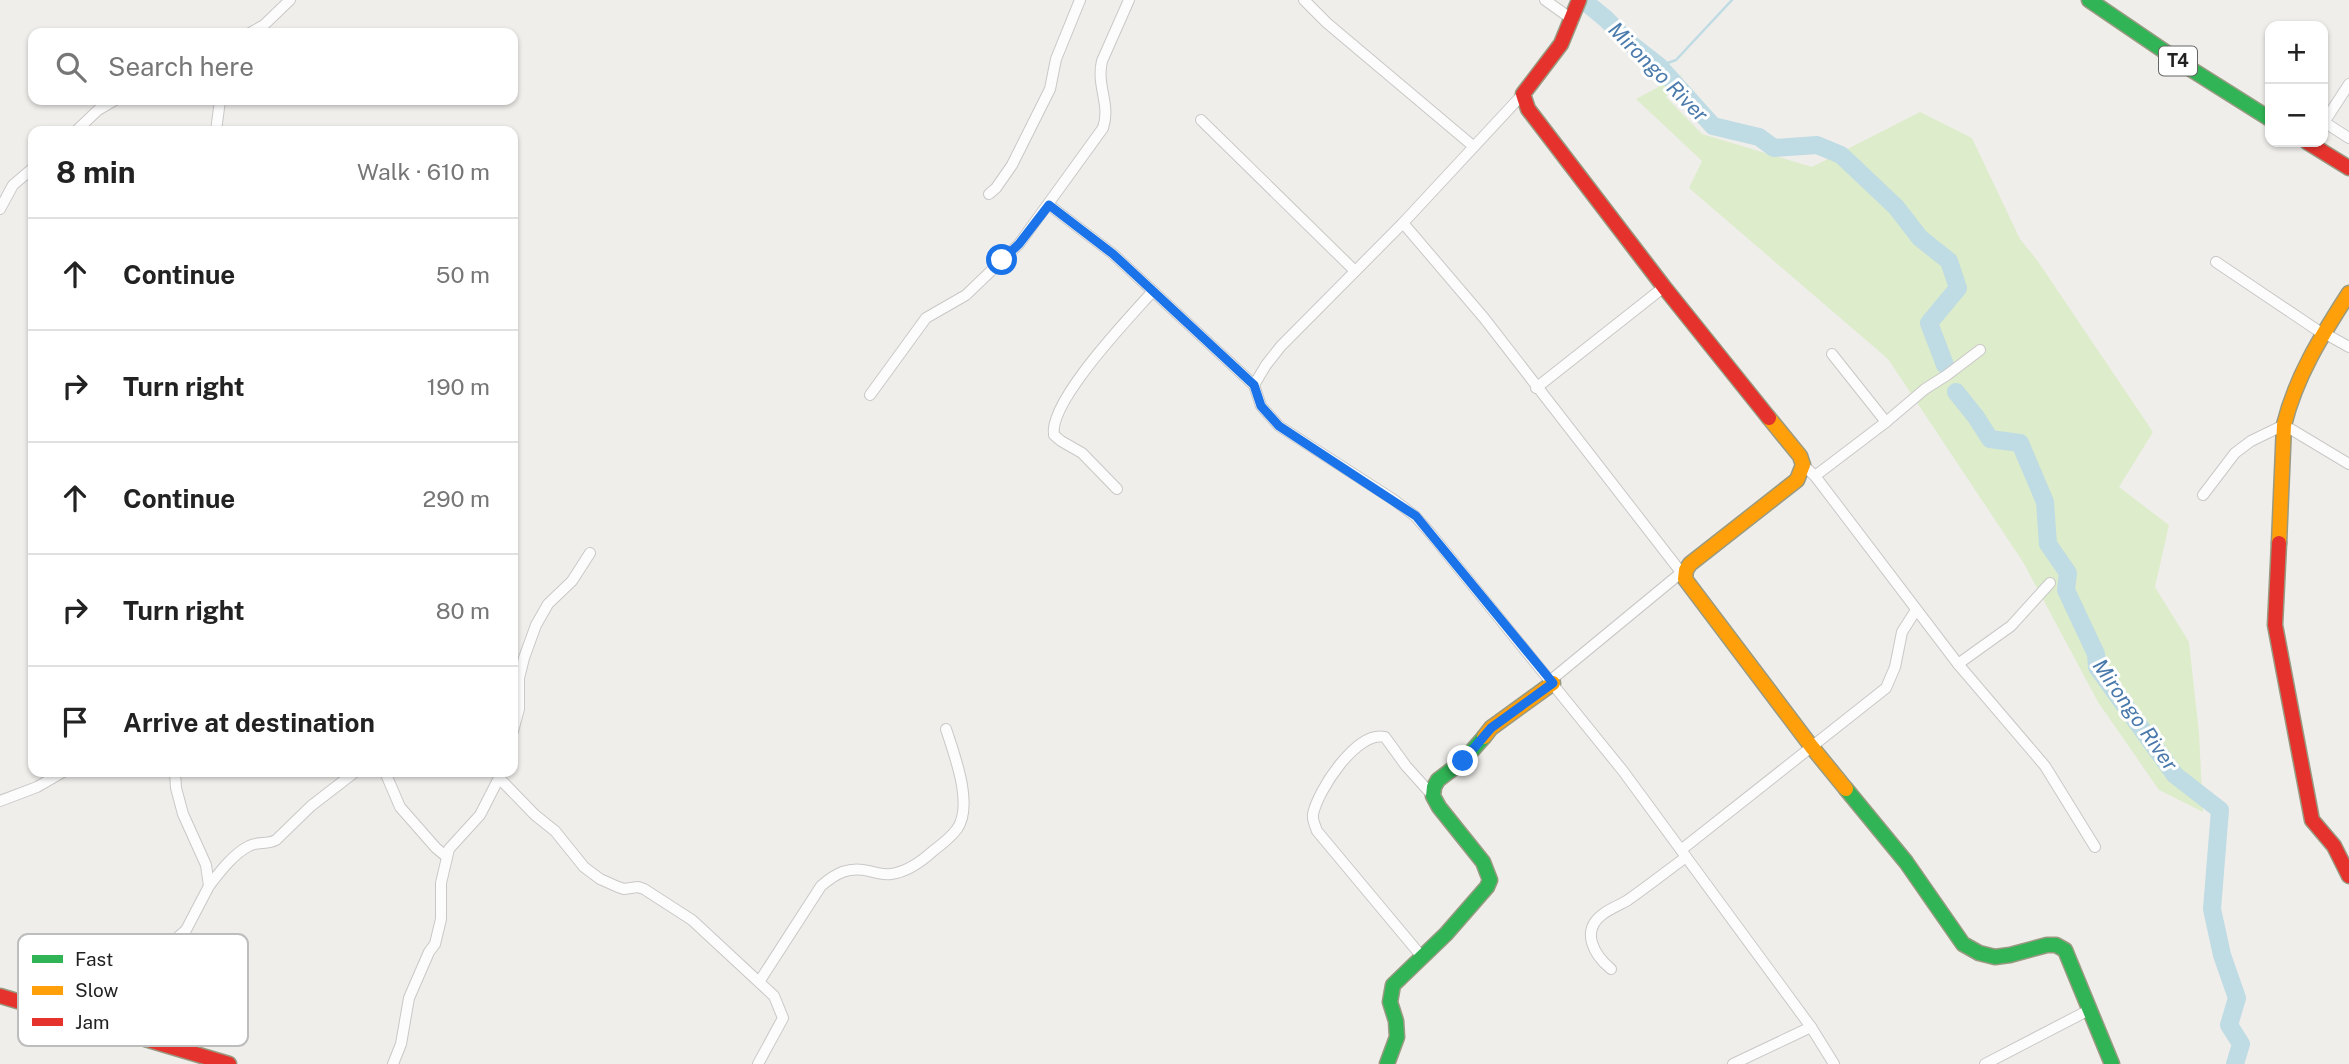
<!DOCTYPE html>
<meta charset="utf-8">
<style>
:root{--surface:#fff;--page:#f6f6f6;--text:#222;--muted:#767676;--line:#e0e0e0}
body{margin:0;font-family:"Public Sans",sans-serif;background:var(--page);color:var(--text)}
.controls{position:absolute;right:21px;top:21px;display:grid;overflow:hidden;border-radius:14px;box-shadow:0 2px 5px #0004}
.controls button{width:63px;height:63px;display:grid;place-items:center;padding:0;border:0;border-bottom:2px solid var(--line);background:var(--surface);color:var(--text);font:35px sans-serif}
.stop{position:absolute;width:21px;height:21px;margin:-16px;border:5px solid #1a73e8;border-radius:50%;background:#fff}
.stop.end{background:#1a73e8;border-color:#fff;box-shadow:0 2px 7px #0008}
.list{margin:0;padding:0;list-style:none}
h2{display:flex;justify-content:space-between;align-items:center;height:91px;margin:0;padding:0 28px;font-size:30px}
h2 small{font-size:23px;font-weight:400;color:var(--muted)}
.list li{display:grid;grid-template-columns:46px 1fr auto;gap:21px;align-items:center;box-sizing:border-box;height:112px;padding:0 28px;border-top:2px solid var(--line)}
.list b{display:block;font-size:26px;white-space:nowrap}
.list em{font-size:23px;font-style:normal;color:var(--muted)}
.icon{flex:none;width:38px;height:38px;fill:none;stroke:currentColor;stroke-width:2;stroke-linecap:round;stroke-linejoin:round}
.map{position:relative;flex:none;width:2349px;height:1064px;overflow:hidden}
.search{position:absolute;background:var(--surface);box-shadow:0 2px 5px #0004;left:28px;top:28px;width:490px;height:77px;display:flex;align-items:center;gap:18px;box-sizing:border-box;padding:0 24px;border-radius:14px;color:var(--muted);font-size:26px}
.panel{position:absolute;background:var(--surface);box-shadow:0 2px 5px #0004;left:28px;top:126px;width:490px;height:651px;border-radius:14px}
.map>svg:first-child{display:block}
</style>
<div class="map">
<svg width="2349" height="1064" viewBox="0 0 2349 1064">
<rect width="100%" height="100%" fill="#f0eeeb"/>
<path fill="#ddeccb" d="M 1683,74 L 1666,97 L 1702,134 L 1812,167 L 1920,112 L 1972,138 L 2020,239 L 2037,260 L 2153,432 L 2119,487 L 2169,525 L 2155,587 L 2189,642 L 2199,733 L 2203,812 L 2159,790 L 2098,702 L 2023,562 L 1888,359 L 1689,188 L 1702,161 L 1636,99 Z"/>
<g fill="none" stroke-linecap="round" stroke-linejoin="round">
<path stroke="#bfdbe3" stroke-width="2.5" d="M 1659,66 L 1676,60 L 1732,0"/>
<g stroke="#bfdbe3" stroke-width="18">
<path d="M 1583,0 L 1606,19 L 1627,41 L 1659,66 L 1713,126 L 1759,137 L 1774,148 L 1817,145 L 1841,155 L 1896,207 L 1920,238 L 1949,261 L 1958,288 L 1929,323 L 1945,365"/>
<path d="M 1956,392 L 1976,417 L 1990,439 L 2020,443 L 2045,502 L 2048,544 L 2068,573 L 2066,590 L 2096,654 L 2097,667 L 2175,775 L 2220,810 L 2212,909 L 2222,955 L 2237,998 L 2229,1025 L 2241,1044 L 2235,1064"/>
</g>
<defs>
<g id="street">
<path d="M 1304,0 L 1327,23 L 1473,146"/>
<path d="M 1545,0 L 1573,20"/>
<path d="M 250,33 L 264,25 L 290,0"/>
<path d="M 1523,94 L 1403,223 L 1281,346 L 1266,365 L 1254,385 L 1261,406 L 1279,426 L 1394,500 L 1415,516 L 1431,534 L 1623,771 L 1811,1027 L 1834,1064"/>
<path d="M 1201,120 L 1355,271"/>
<path d="M 2324,122 L 2349,138"/>
<path d="M 2323,124 L 2349,84"/>
<path d="M 76,131 L 98,110 L 115,100"/>
<path d="M 216,131 L 220,100"/>
<path d="M 989,194 L 996,188 L 1012,165 L 1050,89 L 1056,59 L 1080,0"/>
<path d="M 1049,205 L 1113,254 L 1254,385"/>
<path d="M 0,209 L 13,185 L 33,168"/>
<path d="M 1403,223 L 1484,318 L 1684,576"/>
<path d="M 2216,262 L 2323,334"/>
<path d="M 2324,333 L 2349,347"/>
<path d="M 1832,354 L 1886,422"/>
<path d="M 1536,388 L 1664,287"/>
<path d="M 870,395 L 926,318 L 966,295 L 1019,244 L 1103,128 C 1111,104 1096,86 1102,61 L 1129,0"/>
<path d="M 1803,465 L 1815,476 L 1958,664 L 2045,766 L 2095,847"/>
<path d="M 1815,476 L 1886,422 L 1925,389 L 1947,375 L 1980,350"/>
<path d="M 1117,489 L 1082,453 L 1061,441 L 1054,435 C 1048,402 1130,317 1153,291"/>
<path d="M 2203,495 L 2235,453 L 2251,441 L 2284,425 L 2349,464"/>
<path d="M 1958,664 L 2011,626 L 2050,583"/>
<path d="M 1551,680 L 1682,572"/>
<path d="M 513,731 L 519,709 L 519,678 L 524,658 L 536,625 L 548,604 L 572,581 L 590,553"/>
<path d="M 385,772 L 400,807 L 436,848 L 447,857"/>
<path d="M 500,779 L 535,815 L 555,831 L 584,867 L 600,879 L 618,887 L 624,889 L 638,887 L 644,889 L 692,920 L 774,996 L 783,1018 L 758,1064"/>
<path d="M 0,801 L 37,787 L 63,772"/>
<path d="M 1681,850 L 1886,688 L 1895,667 L 1902,632 L 1916,610"/>
<path d="M 209,886 C 219,873 233,854 249,846 C 258,841 267,845 276,840 L 311,806 L 355,772"/>
<path d="M 1423,958 L 1317,831 C 1315,825 1312,820 1313,814 C 1318,790 1357,730 1385,737 L 1406,766 L 1433,796"/>
<path d="M 1611,969 C 1594,955 1580,931 1603,914 C 1611,908 1620,905 1628,900 C 1648,886 1667,871 1686,857"/>
<path d="M 759,982 L 821,886 C 836,873 849,866 869,871 C 876,873 884,875 891,874 C 907,872 922,861 933,851 C 941,845 951,837 957,829 C 974,805 954,754 946,729"/>
<path d="M 82,1021 L 88,993 L 94,983 L 106,972 L 143,951 L 176,939 L 186,930 L 209,886 L 206,865 L 183,814 L 176,788 L 175,772"/>
<path d="M 393,1064 L 401,1044 L 409,998 L 429,952 L 435,944 L 441,919 L 441,883 L 449,849 L 480,815 L 502,772"/>
<path d="M 1733,1064 L 1811,1027"/>
<path d="M 1985,1064 L 2089,1010"/>
</g>
<g id="fast">
<path d="M 2089,0 L 2189,68 L 2270,119"/>
<path d="M 1846,789 L 1906,862 L 1963,944 L 1979,953 L 1995,957 L 2010,955 L 2047,945 L 2056,945 L 2065,950 L 2112,1064"/>
<path d="M 1387,1064 L 1397,1037 L 1396,1021 L 1390,1002 L 1393,985 L 1446,934 L 1487,887 L 1490,880 L 1483,862 L 1439,807 L 1433,796 L 1434,787 L 1438,780 L 1463,761 L 1484,737"/>
</g>
<g id="slow">
<path d="M 1769,418 L 1800,456 L 1803,465 L 1797,480 L 1690,564 L 1686,570 L 1685,579 L 1811,746 L 1846,789"/>
<path d="M 2279,543 L 2284,425 C 2296,376 2322,335 2349,293"/>
<path d="M 1484,737 L 1491,728 L 1553,683"/>
</g>
<g id="jam">
<path d="M 1579,0 L 1561,44 L 1523,94 L 1528,109 L 1664,287 L 1769,418"/>
<path d="M 2307,142 L 2349,168"/>
<path d="M 2279,543 L 2275,625 L 2312,820 L 2334,846 L 2349,876"/>
<path d="M 0,996 L 229,1064"/>
</g>
</defs>
<use href="#street" stroke="#c9c8c7" stroke-width="12"/>
<use href="#fast" stroke="#999a82" stroke-width="17"/>
<use href="#slow" stroke="#999a82" stroke-width="17"/>
<use href="#jam" stroke="#999a82" stroke-width="17"/>
<use href="#street" stroke="#fdfcfc" stroke-width="10"/>
<use href="#fast" stroke="#30b455" stroke-width="14"/>
<use href="#slow" stroke="#ff9f0a" stroke-width="14"/>
<use href="#jam" stroke="#e5322d" stroke-width="14"/>
</g>
<g fill="none" stroke-linecap="round" stroke-linejoin="round">
<path stroke="#1a73e8" stroke-width="9" d="M 1002,260 L 1019,244 L 1049,205 L 1113,254 L 1254,385 L 1261,406 L 1279,426 L 1416,516 L 1553,683 L 1491,728 L 1463,761"/>
</g>
<g text-anchor="middle" stroke-width="6" stroke-linejoin="round" paint-order="stroke">
<rect fill="#fff" stroke="#646464" stroke-width="2" x="2159" y="46.5" width="38" height="29" rx="5"/>
<g font-size="18" font-weight="bold" fill="#222">
<text x="2178" y="67">T4</text>
</g>
<g font-size="21" font-style="italic" fill="#4a7aab" stroke="#fff">
<text transform="translate(1658 72) rotate(45)" y="7">Mirongo River</text>
<text transform="translate(2135 715) rotate(55)" y="7">Mirongo River</text>
</g>
</g>
<rect x="18" y="934" width="230" height="112" rx="10" fill="#fff" stroke="#bdbdbd" stroke-width="2"/>
<rect x="32" y="955" width="31" height="8" fill="#30b455"/>
<rect x="32" y="986" width="31" height="9" fill="#ff9f0a"/>
<rect x="32" y="1018" width="31" height="8" fill="#e5322d"/>
<g font-size="19" fill="#222">
<text x="75" y="966">Fast</text>
<text x="75" y="997">Slow</text>
<text x="75" y="1029">Jam</text>
</g>
</svg>
<div class="controls">
<button>+</button>
<button>−</button>
</div>
<div class="stop" style="left:1002px;top:260px"></div>
<div class="stop end" style="left:1463px;top:761px"></div>
<div class="search"><svg class="icon" aria-label="search" viewBox="0 0 24 24"><circle cx="10" cy="10" r="6"/><path d="M15 15l6 6"/></svg>Search here</div>
<section class="panel">
<h2>8 min<small>Walk · 610 m</small></h2>
<ul class="list">
<li><svg class="icon" aria-label="ahead" viewBox="0 0 24 24"><path d="M12 20V5M6 11l6-6 6 6"/></svg><div><b>Continue</b></div><em>50 m</em></li>
<li><svg class="icon" aria-label="right" viewBox="0 0 24 24"><path d="M7 20v-9h11M14 6l5 5-5 5"/></svg><div><b>Turn right</b></div><em>190 m</em></li>
<li><svg class="icon" aria-label="ahead" viewBox="0 0 24 24"><path d="M12 20V5M6 11l6-6 6 6"/></svg><div><b>Continue</b></div><em>290 m</em></li>
<li><svg class="icon" aria-label="right" viewBox="0 0 24 24"><path d="M7 20v-9h11M14 6l5 5-5 5"/></svg><div><b>Turn right</b></div><em>80 m</em></li>
<li><svg class="icon" aria-label="arrive" viewBox="0 0 24 24"><path d="M6 21V4h12l-3 4 3 4H6"/></svg><div><b>Arrive at destination</b></div></li>
</ul>
</section>
</div>
